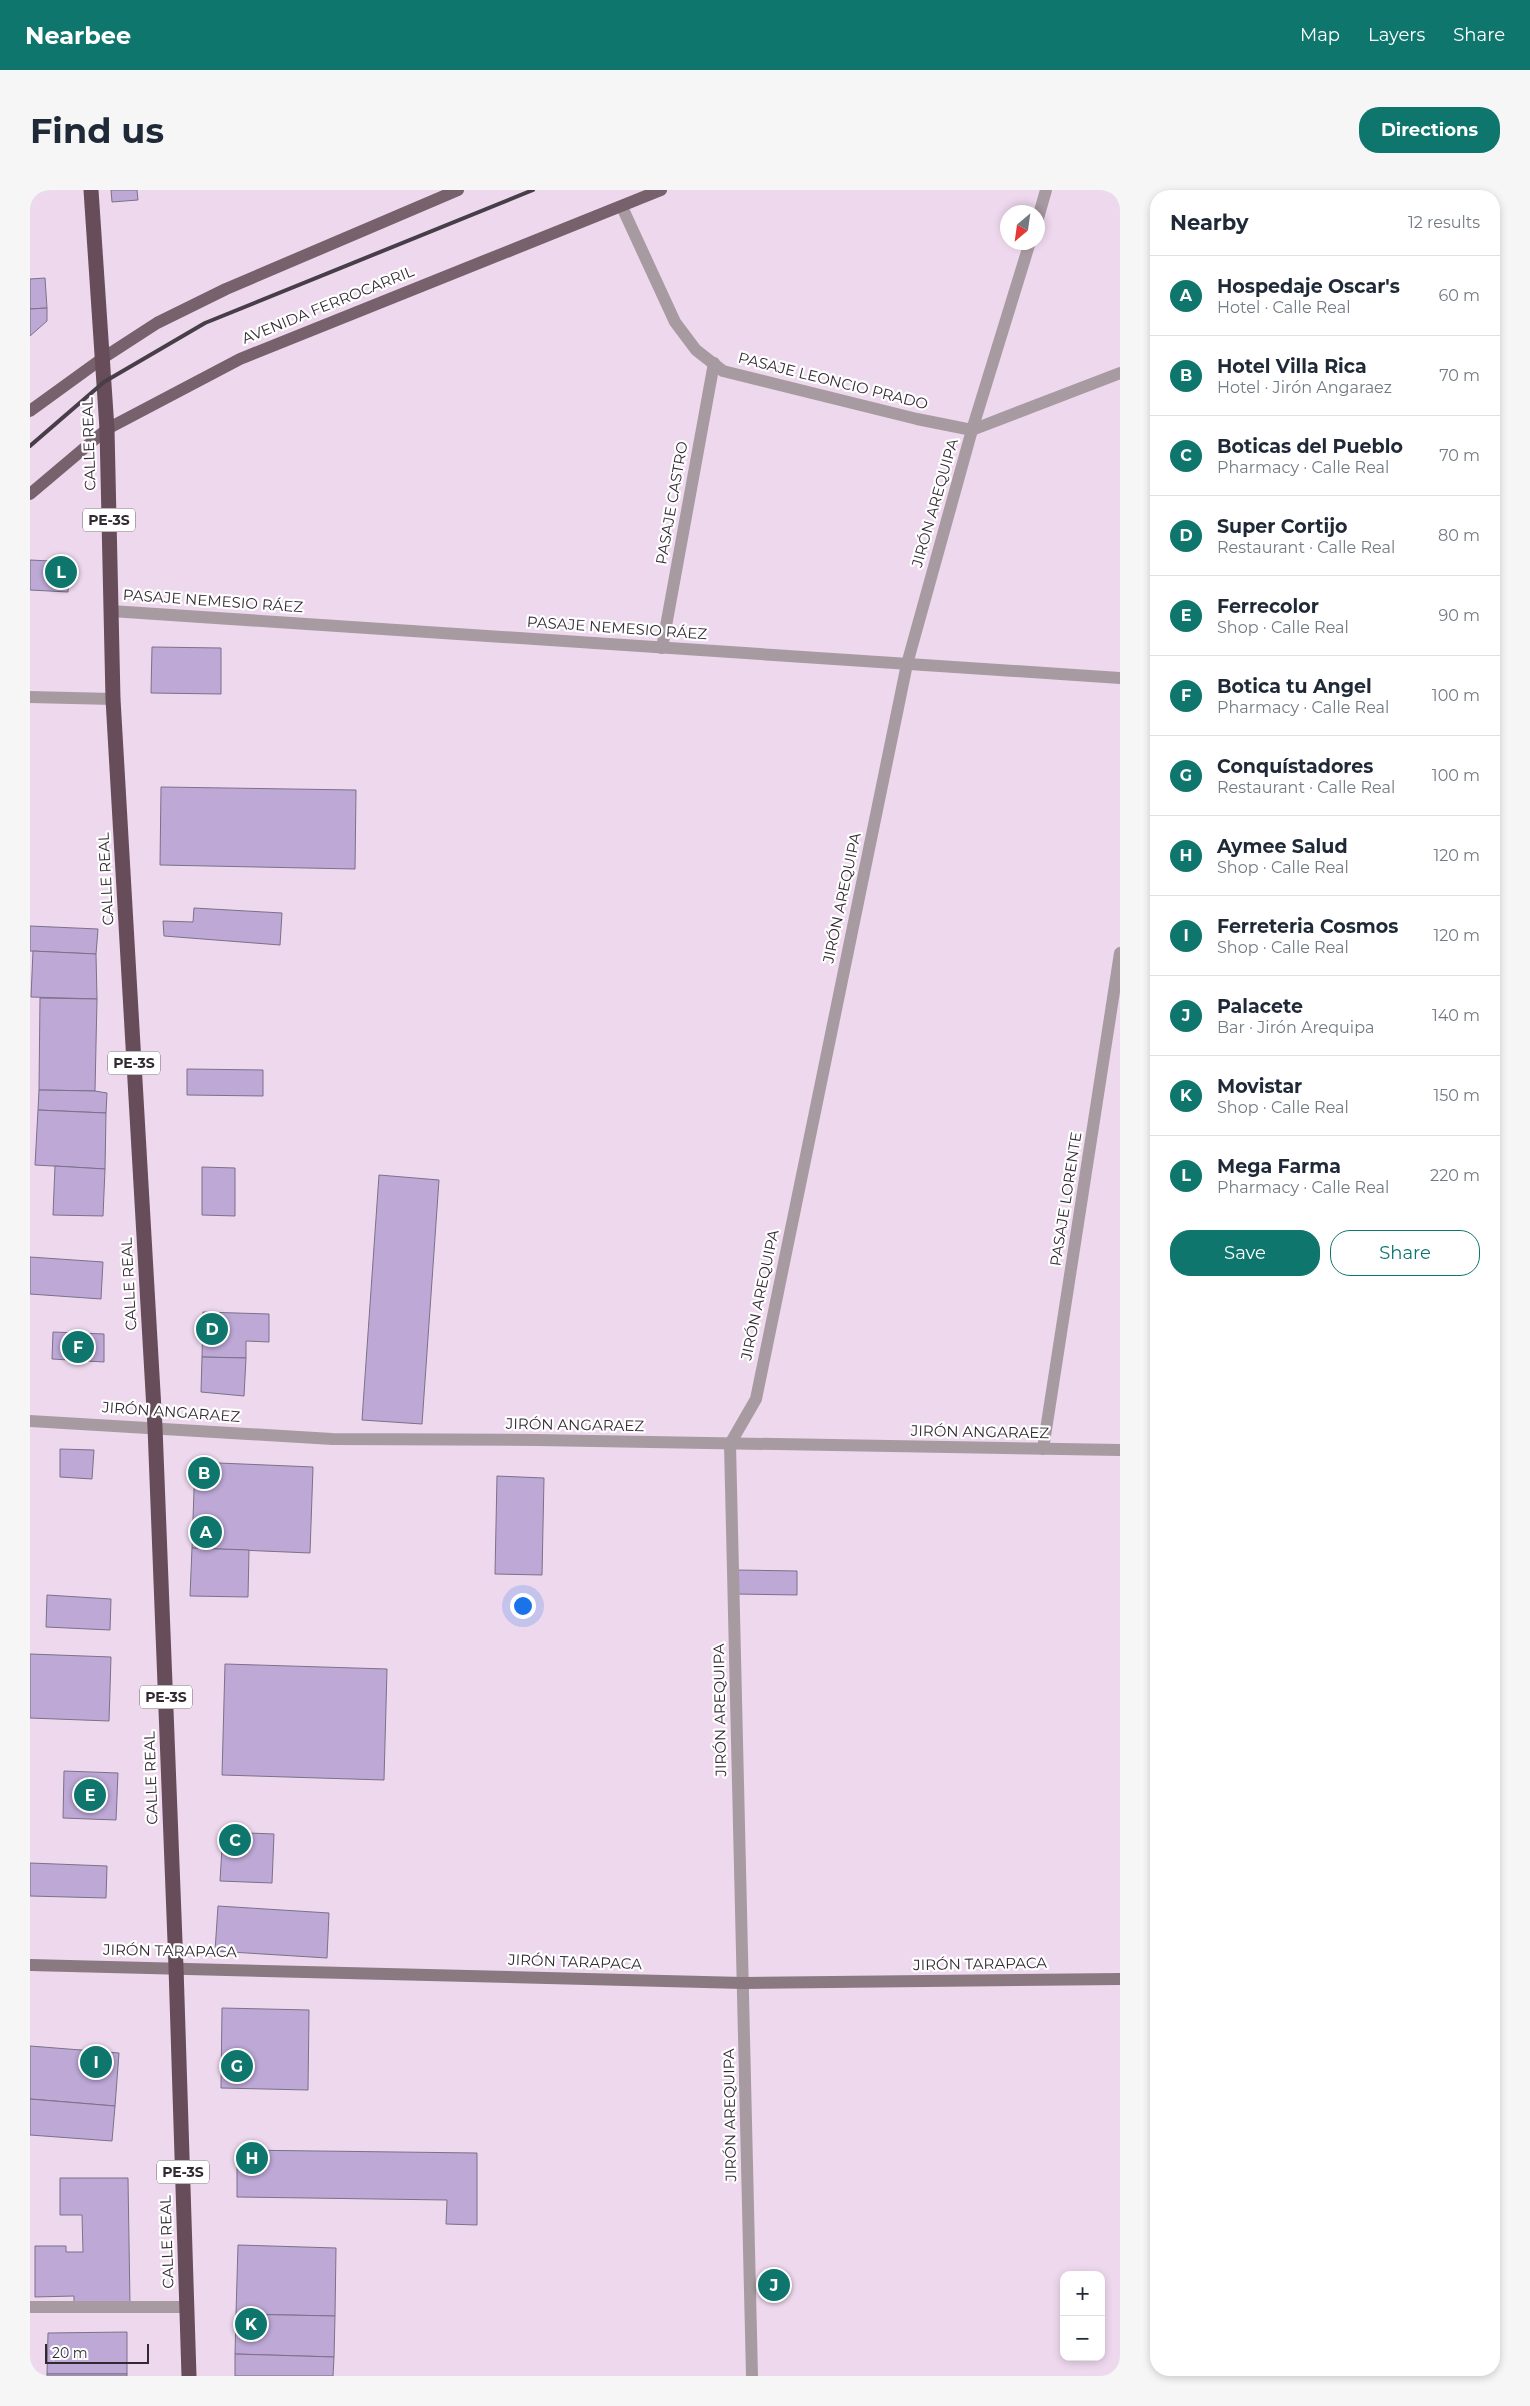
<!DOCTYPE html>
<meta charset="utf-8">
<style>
:root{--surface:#fff;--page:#f6f6f7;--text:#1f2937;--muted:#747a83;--line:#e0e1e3;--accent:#0f766e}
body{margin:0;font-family:Montserrat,sans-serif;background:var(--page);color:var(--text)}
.controls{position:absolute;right:15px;bottom:15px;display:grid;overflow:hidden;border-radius:10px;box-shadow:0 2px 8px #0003}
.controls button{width:45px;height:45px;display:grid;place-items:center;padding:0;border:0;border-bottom:1px solid var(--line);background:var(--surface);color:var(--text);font:25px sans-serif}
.compass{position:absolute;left:970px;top:15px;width:45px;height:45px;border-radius:50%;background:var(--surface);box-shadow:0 2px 8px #0003;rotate:209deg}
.scale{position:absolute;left:15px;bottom:12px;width:104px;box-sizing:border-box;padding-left:5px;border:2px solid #322a32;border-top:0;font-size:14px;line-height:18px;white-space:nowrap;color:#322a32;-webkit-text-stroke:4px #fff;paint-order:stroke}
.you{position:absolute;left:492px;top:1415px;width:18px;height:18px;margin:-12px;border:4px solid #fff;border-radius:50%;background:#1a73e8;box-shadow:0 0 0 8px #1a73e833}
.badge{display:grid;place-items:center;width:32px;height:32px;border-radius:50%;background:var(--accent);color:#fff;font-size:16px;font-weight:700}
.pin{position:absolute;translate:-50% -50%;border:2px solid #fff;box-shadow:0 1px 5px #0006}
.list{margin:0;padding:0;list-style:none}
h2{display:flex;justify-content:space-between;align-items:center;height:65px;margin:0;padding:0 20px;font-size:21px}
h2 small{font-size:16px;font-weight:400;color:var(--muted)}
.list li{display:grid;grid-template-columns:32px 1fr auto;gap:15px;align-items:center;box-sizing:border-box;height:80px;padding:0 20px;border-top:1px solid var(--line)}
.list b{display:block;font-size:19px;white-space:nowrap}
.list p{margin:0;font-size:16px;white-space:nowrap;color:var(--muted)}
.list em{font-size:16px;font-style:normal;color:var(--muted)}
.actions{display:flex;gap:10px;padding:15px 20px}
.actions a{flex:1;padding:11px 0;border:1px solid var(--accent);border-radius:20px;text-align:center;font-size:18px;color:var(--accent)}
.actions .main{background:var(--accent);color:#fff}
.map{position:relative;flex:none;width:1090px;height:2186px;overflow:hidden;border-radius:20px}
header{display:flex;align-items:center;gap:30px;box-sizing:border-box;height:70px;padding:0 25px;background:var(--accent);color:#fff}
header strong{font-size:24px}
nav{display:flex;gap:28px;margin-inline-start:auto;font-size:18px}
.intro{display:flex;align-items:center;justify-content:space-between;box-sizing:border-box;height:120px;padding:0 30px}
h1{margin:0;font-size:35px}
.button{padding:12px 22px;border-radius:20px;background:var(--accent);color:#fff;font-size:18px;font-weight:700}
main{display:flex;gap:30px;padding:0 30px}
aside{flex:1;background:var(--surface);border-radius:20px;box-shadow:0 2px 8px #0003}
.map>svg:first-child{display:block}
</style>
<header>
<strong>Nearbee</strong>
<nav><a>Map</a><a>Layers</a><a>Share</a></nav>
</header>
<div class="intro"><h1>Find us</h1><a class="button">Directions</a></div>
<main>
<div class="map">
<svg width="1090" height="2186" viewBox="0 0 1090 2186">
<rect width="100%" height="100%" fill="#eed8ee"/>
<g fill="#bda8d6" stroke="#7b7188">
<path d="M 81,0 L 107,0 L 108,10 L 82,12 Z"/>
<path d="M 15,88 L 17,118 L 0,119 L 0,89 Z"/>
<path d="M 17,118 L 17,131 L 0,146 L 0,119 Z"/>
<path d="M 0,370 L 40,372 L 38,402 L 0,400 Z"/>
<path d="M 122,457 L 191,458 L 191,504 L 121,503 Z"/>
<path d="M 131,597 L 326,600 L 325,679 L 130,675 Z"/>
<path d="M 164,718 L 252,723 L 250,755 L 134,746 L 133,731 L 163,732 Z"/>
<path d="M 0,736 L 68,739 L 66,764 L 0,761 Z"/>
<path d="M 3,761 L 66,764 L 67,809 L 1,807 Z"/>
<path d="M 10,808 L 67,809 L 65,901 L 9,900 Z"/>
<path d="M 157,879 L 233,880 L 233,906 L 157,905 Z"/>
<path d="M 9,900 L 65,901 L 77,903 L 76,923 L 8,920 Z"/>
<path d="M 8,920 L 76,923 L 75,979 L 5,975 Z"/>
<path d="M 25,976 L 75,979 L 73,1026 L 23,1025 Z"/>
<path d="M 172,977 L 205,978 L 205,1026 L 172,1025 Z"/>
<path d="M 349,985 L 409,990 L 392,1234 L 332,1230 Z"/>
<path d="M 0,1067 L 73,1072 L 71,1109 L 0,1104 Z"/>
<path d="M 173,1122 L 239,1124 L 239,1152 L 216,1151 L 216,1168 L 172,1167 Z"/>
<path d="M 23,1142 L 74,1144 L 74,1172 L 22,1169 Z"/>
<path d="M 172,1167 L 216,1168 L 214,1206 L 171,1202 Z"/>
<path d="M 30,1259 L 64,1260 L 62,1289 L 30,1287 Z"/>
<path d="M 165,1272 L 283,1277 L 280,1363 L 162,1358 Z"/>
<path d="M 467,1286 L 514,1288 L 512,1385 L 465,1384 Z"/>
<path d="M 162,1358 L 219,1360 L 218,1407 L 160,1406 Z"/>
<path d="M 707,1380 L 767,1381 L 767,1405 L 706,1404 Z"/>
<path d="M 17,1405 L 81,1409 L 80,1440 L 16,1437 Z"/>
<path d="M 0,1464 L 81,1467 L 79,1531 L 0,1528 Z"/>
<path d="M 195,1474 L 357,1479 L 354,1590 L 192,1585 Z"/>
<path d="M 34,1581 L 88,1583 L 86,1630 L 33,1628 Z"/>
<path d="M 193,1642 L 244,1644 L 242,1693 L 190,1691 Z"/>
<path d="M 0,1673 L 77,1676 L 76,1708 L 0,1706 Z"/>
<path d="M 188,1716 L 299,1723 L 297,1768 L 185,1761 Z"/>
<path d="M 192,1818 L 279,1820 L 278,1900 L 191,1898 Z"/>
<path d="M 0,1856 L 89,1863 L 85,1916 L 0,1909 Z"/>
<path d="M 0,1909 L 85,1916 L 82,1951 L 0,1945 Z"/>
<path d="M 207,1960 L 447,1963 L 447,2035 L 416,2034 L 417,2010 L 207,2007 Z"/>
<path d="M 30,1988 L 98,1988 L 100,2114 L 44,2115 L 44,2106 L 5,2107 L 5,2056 L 36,2056 L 36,2062 L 53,2062 L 52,2025 L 30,2025 Z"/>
<path d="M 208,2055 L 306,2058 L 305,2126 L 206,2124 Z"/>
<path d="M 206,2124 L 305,2126 L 304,2167 L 205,2164 Z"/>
<path d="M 97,2142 L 97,2184 L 17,2184 L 18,2143 Z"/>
<path d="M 205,2164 L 304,2167 L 303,2186 L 205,2186 Z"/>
<rect x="17" y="2184" width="80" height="2"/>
</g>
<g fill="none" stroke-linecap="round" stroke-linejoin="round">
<path stroke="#a79ba1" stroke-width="12" d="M 632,458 L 684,173"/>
<g stroke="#a79ba1" stroke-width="12">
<path d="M 592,17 L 645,132 L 666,160 L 693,181 L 887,229 L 942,240 L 1090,183"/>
<path d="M 1008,28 L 1016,0"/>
<path d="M 81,421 L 1090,488"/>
<path d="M 0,507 L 83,509"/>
<path d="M 0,1231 L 302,1249 L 507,1250 L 1090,1260"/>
<path d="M 1013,1259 L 1090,763"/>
<path d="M 0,2117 L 157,2117"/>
<path d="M 722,2186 L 700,1254 L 726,1209 L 877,474 L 942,240 L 1000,52"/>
</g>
<path stroke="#8b7982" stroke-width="12" d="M 0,1775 L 713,1793 L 1090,1789"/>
<g stroke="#77616c" stroke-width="12">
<path d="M 0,221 L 73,168 L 127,133 L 196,99 L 428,0"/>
<path d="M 0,304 L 77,239 L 210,169 L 631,0"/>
</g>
<path stroke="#664d59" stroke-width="15" d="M 61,0 L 77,239 L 83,509 L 125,1237 L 146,1777 L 159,2186"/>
<path stroke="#483e48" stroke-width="4" d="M 0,256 L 74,192 L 175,133 L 503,0"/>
</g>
<g text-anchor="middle" stroke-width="4.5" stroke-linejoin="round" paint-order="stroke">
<g fill="#fff" stroke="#706a70" stroke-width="1">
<rect x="53" y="318.5" width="52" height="23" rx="4"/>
<rect x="78" y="861.5" width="52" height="23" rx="4"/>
<rect x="110" y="1495.5" width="52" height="23" rx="4"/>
<rect x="127" y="1970.5" width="52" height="23" rx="4"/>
</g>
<g font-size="14" font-weight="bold" fill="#322a32">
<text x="79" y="335">PE-3S</text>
<text x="104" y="878">PE-3S</text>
<text x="136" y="1512">PE-3S</text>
<text x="153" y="1987">PE-3S</text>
</g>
<g font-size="15" fill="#322a32" stroke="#fff">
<text transform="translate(298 115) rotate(-22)" y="5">AVENIDA FERROCARRIL</text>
<text transform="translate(803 191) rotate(14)" y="5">PASAJE LEONCIO PRADO</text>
<text transform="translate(59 254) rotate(-92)" y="5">CALLE REAL</text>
<text transform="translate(642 313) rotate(-80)" y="5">PASAJE CASTRO</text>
<text transform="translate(905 313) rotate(-74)" y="5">JIRÓN AREQUIPA</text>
<text transform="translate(183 411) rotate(4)" y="5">PASAJE NEMESIO RÁEZ</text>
<text transform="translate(587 438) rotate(4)" y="5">PASAJE NEMESIO RÁEZ</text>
<text transform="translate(76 689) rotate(-93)" y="5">CALLE REAL</text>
<text transform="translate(812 708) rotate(-78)" y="5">JIRÓN AREQUIPA</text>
<text transform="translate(1036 1009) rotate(-81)" y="5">PASAJE LORENTE</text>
<text transform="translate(99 1094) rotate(-93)" y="5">CALLE REAL</text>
<text transform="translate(730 1105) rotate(-78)" y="5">JIRÓN AREQUIPA</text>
<text transform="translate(141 1222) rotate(4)" y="5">JIRÓN ANGARAEZ</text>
<text transform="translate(545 1235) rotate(1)" y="5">JIRÓN ANGARAEZ</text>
<text transform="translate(950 1242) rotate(1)" y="5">JIRÓN ANGARAEZ</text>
<text transform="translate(690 1520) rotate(-91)" y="5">JIRÓN AREQUIPA</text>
<text transform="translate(121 1588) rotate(-92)" y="5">CALLE REAL</text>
<text transform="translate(140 1761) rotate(1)" y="5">JIRÓN TARAPACA</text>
<text transform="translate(545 1772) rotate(2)" y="5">JIRÓN TARAPACA</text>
<text transform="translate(950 1774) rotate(-1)" y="5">JIRÓN TARAPACA</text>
<text transform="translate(700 1925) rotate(-91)" y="5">JIRÓN AREQUIPA</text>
<text transform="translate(137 2052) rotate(-92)" y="5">CALLE REAL</text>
</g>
</g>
</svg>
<div class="controls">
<button>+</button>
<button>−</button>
</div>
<svg class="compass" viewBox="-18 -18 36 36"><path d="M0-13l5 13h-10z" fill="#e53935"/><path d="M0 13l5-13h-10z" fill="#747a83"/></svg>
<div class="scale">20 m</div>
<div class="you"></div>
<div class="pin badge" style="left:176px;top:1342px">A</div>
<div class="pin badge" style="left:174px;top:1283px">B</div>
<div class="pin badge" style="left:205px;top:1650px">C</div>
<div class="pin badge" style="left:182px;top:1139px">D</div>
<div class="pin badge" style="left:60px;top:1605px">E</div>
<div class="pin badge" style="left:48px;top:1157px">F</div>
<div class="pin badge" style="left:207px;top:1876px">G</div>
<div class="pin badge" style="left:222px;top:1968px">H</div>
<div class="pin badge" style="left:66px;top:1872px">I</div>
<div class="pin badge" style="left:744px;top:2095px">J</div>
<div class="pin badge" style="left:221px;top:2134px">K</div>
<div class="pin badge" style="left:31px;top:382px">L</div>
</div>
<aside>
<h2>Nearby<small>12 results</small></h2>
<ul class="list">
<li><span class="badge">A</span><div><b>Hospedaje Oscar's</b><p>Hotel · Calle Real</p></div><em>60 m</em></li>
<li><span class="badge">B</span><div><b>Hotel Villa Rica</b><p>Hotel · Jirón Angaraez</p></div><em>70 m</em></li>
<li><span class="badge">C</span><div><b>Boticas del Pueblo</b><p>Pharmacy · Calle Real</p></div><em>70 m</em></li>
<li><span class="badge">D</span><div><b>Super Cortijo</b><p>Restaurant · Calle Real</p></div><em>80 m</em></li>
<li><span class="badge">E</span><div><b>Ferrecolor</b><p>Shop · Calle Real</p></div><em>90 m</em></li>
<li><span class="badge">F</span><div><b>Botica tu Angel</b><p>Pharmacy · Calle Real</p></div><em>100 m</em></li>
<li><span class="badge">G</span><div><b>Conquístadores</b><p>Restaurant · Calle Real</p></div><em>100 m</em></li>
<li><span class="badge">H</span><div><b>Aymee Salud</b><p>Shop · Calle Real</p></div><em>120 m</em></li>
<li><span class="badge">I</span><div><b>Ferreteria Cosmos</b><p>Shop · Calle Real</p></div><em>120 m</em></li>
<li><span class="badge">J</span><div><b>Palacete</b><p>Bar · Jirón Arequipa</p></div><em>140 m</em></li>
<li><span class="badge">K</span><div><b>Movistar</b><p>Shop · Calle Real</p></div><em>150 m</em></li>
<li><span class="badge">L</span><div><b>Mega Farma</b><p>Pharmacy · Calle Real</p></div><em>220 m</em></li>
</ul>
<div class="actions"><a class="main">Save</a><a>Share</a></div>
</aside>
</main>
